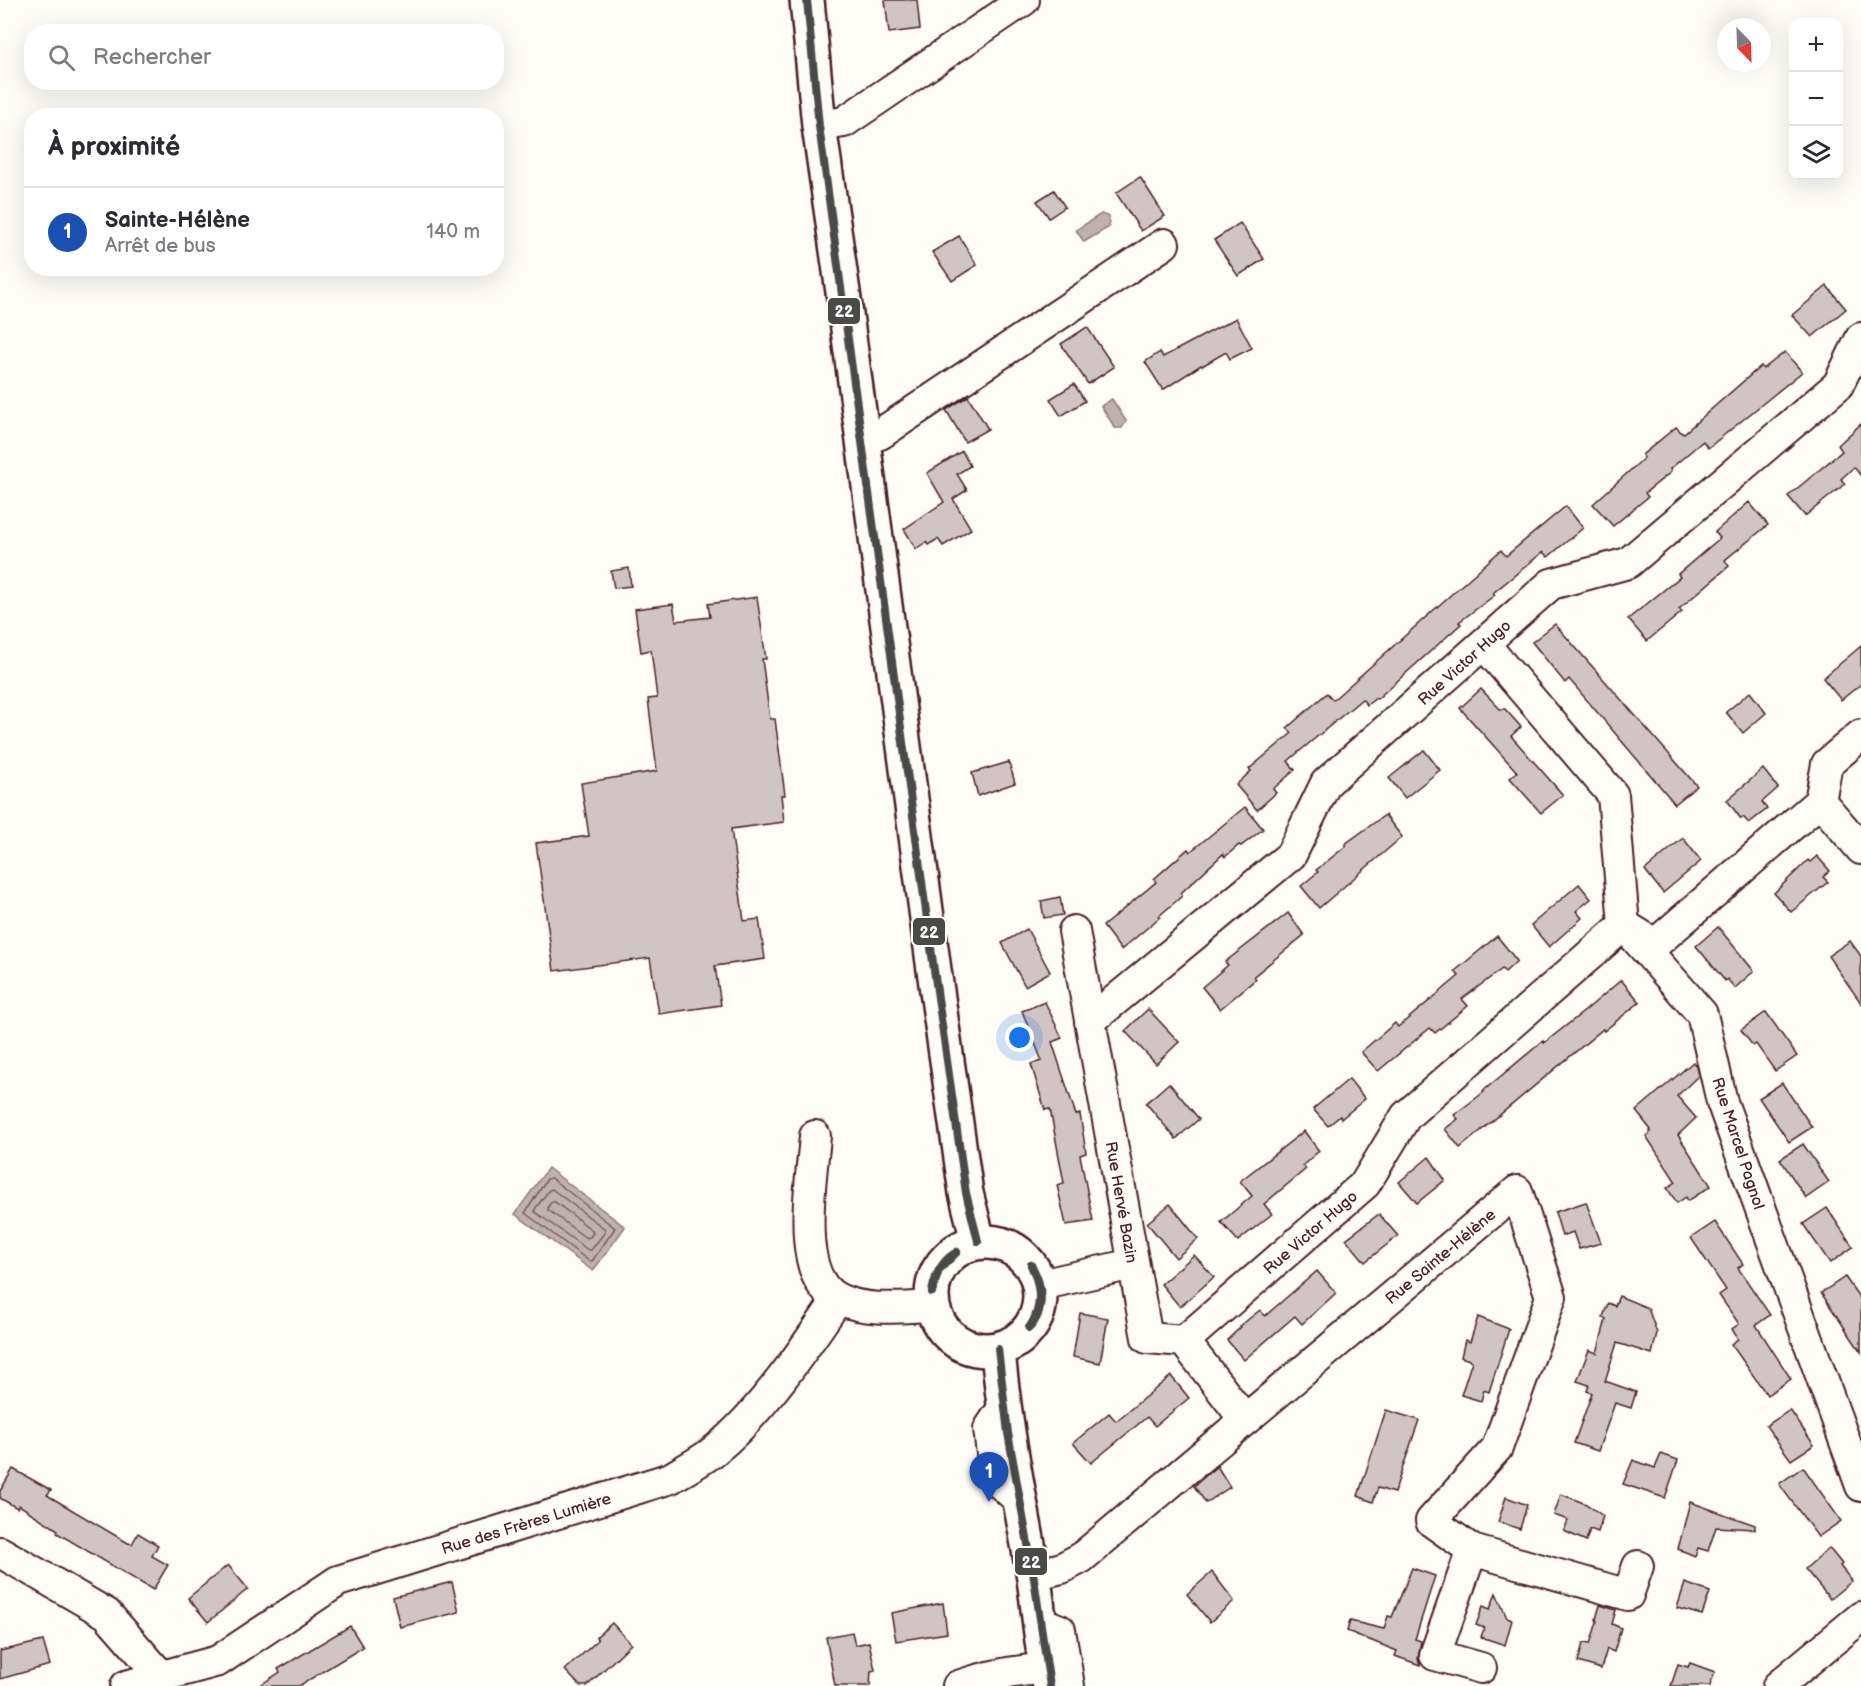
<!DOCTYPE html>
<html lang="fr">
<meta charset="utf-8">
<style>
:root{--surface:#fff;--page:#f2f2f3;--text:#2b2b33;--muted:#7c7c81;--line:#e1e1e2;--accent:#1f6fb2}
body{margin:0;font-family:"Balsamiq Sans",sans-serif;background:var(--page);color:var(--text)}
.controls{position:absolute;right:18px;top:18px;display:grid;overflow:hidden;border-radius:12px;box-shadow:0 6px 24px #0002}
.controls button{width:54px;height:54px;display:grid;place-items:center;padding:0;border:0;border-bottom:2px solid var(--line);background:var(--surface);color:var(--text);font:30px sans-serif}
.compass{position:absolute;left:1717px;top:18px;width:54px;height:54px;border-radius:50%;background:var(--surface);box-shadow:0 6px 24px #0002;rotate:157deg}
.you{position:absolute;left:1020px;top:1038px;width:21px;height:21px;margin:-15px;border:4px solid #fff;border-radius:50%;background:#1a73e8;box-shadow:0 0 0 9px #1a73e833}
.badge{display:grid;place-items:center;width:39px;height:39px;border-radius:50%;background:var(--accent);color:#fff;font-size:20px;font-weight:700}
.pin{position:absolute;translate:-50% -50px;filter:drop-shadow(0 2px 3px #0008)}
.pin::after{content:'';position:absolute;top:32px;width:21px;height:18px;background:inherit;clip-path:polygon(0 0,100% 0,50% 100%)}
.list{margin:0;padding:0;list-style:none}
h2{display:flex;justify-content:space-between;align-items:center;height:78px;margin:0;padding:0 24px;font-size:26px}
h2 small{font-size:20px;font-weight:400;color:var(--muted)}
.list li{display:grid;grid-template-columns:39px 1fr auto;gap:18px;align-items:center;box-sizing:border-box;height:90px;padding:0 24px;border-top:2px solid var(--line)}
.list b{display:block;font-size:22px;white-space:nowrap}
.list p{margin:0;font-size:20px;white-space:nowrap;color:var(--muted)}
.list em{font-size:20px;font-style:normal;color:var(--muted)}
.icon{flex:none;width:33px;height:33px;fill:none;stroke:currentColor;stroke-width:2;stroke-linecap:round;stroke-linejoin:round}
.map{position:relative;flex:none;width:1861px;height:1686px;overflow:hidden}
.search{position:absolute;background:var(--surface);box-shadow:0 6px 24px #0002;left:24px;top:24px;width:480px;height:66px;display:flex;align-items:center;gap:15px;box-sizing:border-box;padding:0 21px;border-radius:24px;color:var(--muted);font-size:22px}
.panel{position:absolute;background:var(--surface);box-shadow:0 6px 24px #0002;left:24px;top:108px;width:480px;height:168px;border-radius:24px}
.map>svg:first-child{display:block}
</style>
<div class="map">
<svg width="1861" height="1686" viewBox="0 0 1861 1686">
<rect width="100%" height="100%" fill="#fdfcf7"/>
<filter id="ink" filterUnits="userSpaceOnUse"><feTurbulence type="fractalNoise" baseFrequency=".0167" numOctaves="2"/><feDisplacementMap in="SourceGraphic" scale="12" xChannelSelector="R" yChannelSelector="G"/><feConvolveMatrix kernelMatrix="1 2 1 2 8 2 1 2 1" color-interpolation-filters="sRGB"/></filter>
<g filter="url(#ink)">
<g fill="#c0b1b1" stroke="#91777b" stroke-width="1.5">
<path d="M 1101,214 L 1109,217 L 1109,227 L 1084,242 L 1076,230 Z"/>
<path d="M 1112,399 L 1126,421 L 1122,428 L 1115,428 L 1101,406 Z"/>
<path d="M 548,1168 L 625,1227 L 593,1271 L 515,1214 Z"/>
</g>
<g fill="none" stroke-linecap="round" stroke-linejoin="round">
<g stroke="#795961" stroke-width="1.5">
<path d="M 551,1178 L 615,1228 L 592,1261 L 589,1261 L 525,1213 L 547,1179 Z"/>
<path d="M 552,1189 L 605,1229 L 605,1232 L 591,1250 L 588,1250 L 535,1212 L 535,1209 L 549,1190 Z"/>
<path d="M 551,1202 L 555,1202 L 592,1230 L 593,1233 L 590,1237 L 586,1238 L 548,1210 L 548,1207 Z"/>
</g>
</g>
<g fill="#d0c5c4" stroke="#4a1f2b" stroke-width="1.5">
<path d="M 885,0 L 917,0 L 920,29 L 889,33 Z"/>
<path d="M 1140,177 L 1165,216 L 1141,231 L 1116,193 Z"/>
<path d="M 1054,190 L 1065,207 L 1049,218 L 1037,201 Z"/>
<path d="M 1240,223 L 1264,259 L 1238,276 L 1214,240 Z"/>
<path d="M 959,236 L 977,265 L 952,281 L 932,252 Z"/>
<path d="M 1827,286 L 1846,309 L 1812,337 L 1792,315 Z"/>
<path d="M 1236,318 L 1252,348 L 1230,359 L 1226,352 L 1202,366 L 1201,365 L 1163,390 L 1145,362 L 1160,352 L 1163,357 Z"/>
<path d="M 1087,327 L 1114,367 L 1088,384 L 1061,344 Z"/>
<path d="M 1785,352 L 1802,372 L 1708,448 L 1703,441 L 1670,469 L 1671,472 L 1645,493 L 1648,497 L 1613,526 L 1593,504 L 1644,458 L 1642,455 L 1676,427 L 1683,434 L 1761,366 L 1763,369 Z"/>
<path d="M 1074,384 L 1085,401 L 1061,416 L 1050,399 Z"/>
<path d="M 968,396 L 988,429 L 965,442 L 946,410 Z"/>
<path d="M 1861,424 L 1861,476 L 1854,467 L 1841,479 L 1845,484 L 1805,516 L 1788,496 L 1842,451 L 1838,445 Z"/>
<path d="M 962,451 L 970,466 L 957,474 L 967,490 L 953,499 L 971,529 L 943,546 L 938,539 L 928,545 L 926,542 L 916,549 L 904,529 L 944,502 L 927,473 Z"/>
<path d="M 1749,502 L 1768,525 L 1725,560 L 1729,566 L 1679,609 L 1682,612 L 1647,641 L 1628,619 L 1680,577 L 1678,574 L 1720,538 L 1715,532 Z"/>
<path d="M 1566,506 L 1583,528 L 1548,557 L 1543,552 L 1493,593 L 1495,595 L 1459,622 L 1461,624 L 1377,699 L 1376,698 L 1367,705 L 1362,699 L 1288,761 L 1295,770 L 1273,789 L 1276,793 L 1257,810 L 1236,785 L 1251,771 L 1249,769 L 1292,733 L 1287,728 L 1327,693 L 1333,700 L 1501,550 L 1506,556 Z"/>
<path d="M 629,568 L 631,586 L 614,588 L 611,571 Z"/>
<path d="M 757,597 L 766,659 L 762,659 L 770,719 L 775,719 L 785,795 L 781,795 L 784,822 L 731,829 L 744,921 L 759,919 L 765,959 L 715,966 L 721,1005 L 659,1014 L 650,958 L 554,971 L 536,843 L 589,836 L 581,783 L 657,771 L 648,699 L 657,698 L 651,650 L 641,652 L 635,609 L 673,604 L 676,621 L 710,617 L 708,604 Z"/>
<path d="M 1555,624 L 1697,786 L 1675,804 L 1569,679 L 1565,683 L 1532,642 Z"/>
<path d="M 1861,646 L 1861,684 L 1841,700 L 1823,678 Z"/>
<path d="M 1481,689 L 1500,709 L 1505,709 L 1521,727 L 1511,736 L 1563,795 L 1541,813 L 1510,778 L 1517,772 L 1460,708 Z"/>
<path d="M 1750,692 L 1766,713 L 1743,733 L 1726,712 Z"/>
<path d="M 1424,750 L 1440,770 L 1405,798 L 1389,778 Z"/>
<path d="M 1009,762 L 1015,783 L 978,796 L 972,773 Z"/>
<path d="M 1763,769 L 1778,788 L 1762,802 L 1767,809 L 1749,823 L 1743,817 L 1741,819 L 1727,800 Z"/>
<path d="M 1245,807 L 1263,829 L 1241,846 L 1239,845 L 1225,857 L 1223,854 L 1181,893 L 1182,896 L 1159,916 L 1160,917 L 1121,950 L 1103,926 L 1156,882 L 1154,879 L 1188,849 L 1190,852 Z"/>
<path d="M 1385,815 L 1402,837 L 1319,908 L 1301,886 L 1318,872 L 1316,870 L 1346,846 L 1345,844 Z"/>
<path d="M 1683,838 L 1701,861 L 1663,893 L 1645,870 Z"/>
<path d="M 1817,856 L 1830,871 L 1823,877 L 1828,882 L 1791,912 L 1774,893 L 1808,860 L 1810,862 Z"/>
<path d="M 1579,884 L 1591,899 L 1576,911 L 1582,918 L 1549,947 L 1531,925 Z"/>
<path d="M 1060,897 L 1063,915 L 1044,918 L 1041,901 Z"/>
<path d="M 1288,913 L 1304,935 L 1254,976 L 1256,979 L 1220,1009 L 1202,987 L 1228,965 L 1225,962 Z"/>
<path d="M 1718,927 L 1754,971 L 1735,988 L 1727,979 L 1725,981 L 1696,946 Z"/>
<path d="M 1027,929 L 1050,972 L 1025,986 L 1002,943 Z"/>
<path d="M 1497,936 L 1517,961 L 1505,972 L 1502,969 L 1462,999 L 1468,1006 L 1435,1033 L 1430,1028 L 1378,1071 L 1361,1052 L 1395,1023 L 1398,1027 L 1459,976 L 1455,971 Z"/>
<path d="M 1850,941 L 1861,956 L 1861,1003 L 1828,956 Z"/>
<path d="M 1621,980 L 1640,1002 L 1604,1031 L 1603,1029 L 1460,1148 L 1445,1129 L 1458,1119 L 1454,1115 L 1484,1092 L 1483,1091 L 1543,1041 L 1544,1043 L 1586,1010 Z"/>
<path d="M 1045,1002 L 1062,1038 L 1052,1042 L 1076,1115 L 1080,1114 L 1086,1153 L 1080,1155 L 1093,1221 L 1066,1225 L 1057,1185 L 1064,1183 L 1050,1109 L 1045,1110 L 1031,1064 L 1042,1061 L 1022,1011 Z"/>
<path d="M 1148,1009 L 1179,1042 L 1156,1064 L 1125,1031 Z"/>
<path d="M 1766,1012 L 1797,1056 L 1775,1071 L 1756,1044 L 1753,1046 L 1741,1030 Z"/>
<path d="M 1693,1062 L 1696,1066 L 1698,1076 L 1677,1096 L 1696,1118 L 1678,1135 L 1711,1186 L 1688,1201 L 1686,1197 L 1677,1203 L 1667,1188 L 1676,1182 L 1646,1136 L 1651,1132 L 1650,1131 L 1651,1130 L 1636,1111 Z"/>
<path d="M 1349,1079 L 1365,1099 L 1341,1119 L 1340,1116 L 1328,1126 L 1313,1109 Z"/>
<path d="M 1169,1083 L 1199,1119 L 1176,1139 L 1146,1103 Z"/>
<path d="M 1782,1083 L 1812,1127 L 1789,1142 L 1759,1098 Z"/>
<path d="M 1304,1131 L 1319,1151 L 1303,1165 L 1306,1169 L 1264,1204 L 1272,1214 L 1238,1241 L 1221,1222 L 1252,1196 L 1240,1181 Z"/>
<path d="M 1803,1144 L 1829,1182 L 1806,1198 L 1780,1159 Z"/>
<path d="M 1429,1157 L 1445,1180 L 1417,1203 L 1399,1182 Z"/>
<path d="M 1586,1202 L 1601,1243 L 1579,1249 L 1573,1232 L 1562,1236 L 1555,1212 Z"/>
<path d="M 1170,1204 L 1198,1239 L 1176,1258 L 1147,1223 Z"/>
<path d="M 1827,1208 L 1853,1247 L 1830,1263 L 1803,1224 Z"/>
<path d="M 1379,1214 L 1398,1236 L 1365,1262 L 1346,1239 Z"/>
<path d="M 1715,1222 L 1743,1264 L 1738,1268 L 1770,1315 L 1756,1325 L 1791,1379 L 1767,1395 L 1731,1344 L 1738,1339 L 1732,1329 L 1739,1324 L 1719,1295 L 1726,1290 L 1691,1238 Z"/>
<path d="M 1194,1255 L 1214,1277 L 1180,1307 L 1161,1284 Z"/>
<path d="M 1317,1271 L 1336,1293 L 1302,1324 L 1295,1316 L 1244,1360 L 1227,1340 L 1241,1327 L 1240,1326 L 1260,1310 L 1265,1316 Z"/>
<path d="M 1845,1277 L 1861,1300 L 1861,1352 L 1821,1293 Z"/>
<path d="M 1619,1296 L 1648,1308 L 1657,1333 L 1652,1354 L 1617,1343 L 1605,1381 L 1636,1392 L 1631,1408 L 1615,1403 L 1598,1451 L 1574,1443 L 1592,1393 L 1587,1391 L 1589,1385 L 1577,1381 L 1589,1350 L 1597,1353 L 1606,1319 L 1603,1317 L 1608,1303 L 1615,1306 Z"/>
<path d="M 1080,1313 L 1108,1318 L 1100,1363 L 1073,1357 Z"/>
<path d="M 1478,1317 L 1509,1329 L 1489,1392 L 1484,1390 L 1481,1401 L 1461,1395 L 1472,1361 L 1461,1357 L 1465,1340 L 1470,1342 Z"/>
<path d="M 1171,1376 L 1189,1398 L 1155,1426 L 1147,1417 L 1091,1463 L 1073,1443 L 1109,1413 L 1116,1421 Z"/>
<path d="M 1386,1410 L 1419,1420 L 1394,1493 L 1378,1488 L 1373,1502 L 1358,1496 Z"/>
<path d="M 1790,1410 L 1814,1445 L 1791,1460 L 1766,1426 Z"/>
<path d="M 1661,1454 L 1678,1460 L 1665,1498 L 1623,1484 L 1633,1460 L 1655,1468 Z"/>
<path d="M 1217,1466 L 1230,1487 L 1206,1503 L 1194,1486 Z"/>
<path d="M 1803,1467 L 1841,1521 L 1818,1537 L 1779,1484 Z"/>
<path d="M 13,1469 L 51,1490 L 47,1495 L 128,1543 L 132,1544 L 138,1533 L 158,1545 L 152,1556 L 168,1565 L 153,1590 L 57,1533 L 58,1530 L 19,1505 L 17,1508 L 0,1498 L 0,1491 Z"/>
<path d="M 1561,1494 L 1586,1504 L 1603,1516 L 1598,1532 L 1590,1529 L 1586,1541 L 1564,1531 L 1568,1520 L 1554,1515 Z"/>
<path d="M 1506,1497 L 1527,1505 L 1520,1529 L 1498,1522 Z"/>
<path d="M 1690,1502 L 1755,1525 L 1755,1529 L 1716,1527 L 1708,1551 L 1698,1548 L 1695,1556 L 1678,1549 Z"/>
<path d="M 1829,1548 L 1842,1564 L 1840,1566 L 1852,1581 L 1830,1599 L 1805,1569 Z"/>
<path d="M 228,1565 L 248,1589 L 208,1622 L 188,1598 Z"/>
<path d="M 1412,1568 L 1435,1576 L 1415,1639 L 1421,1641 L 1418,1658 L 1420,1665 L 1395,1656 L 1397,1651 L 1347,1631 L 1350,1621 L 1384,1629 L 1388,1616 L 1392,1617 Z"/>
<path d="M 1212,1572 L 1234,1601 L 1210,1622 L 1187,1594 Z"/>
<path d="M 452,1582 L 459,1612 L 400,1627 L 393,1597 Z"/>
<path d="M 1685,1583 L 1710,1592 L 1702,1615 L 1677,1608 Z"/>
<path d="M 1496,1593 L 1507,1618 L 1512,1620 L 1505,1645 L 1481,1637 L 1484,1628 L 1476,1625 L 1483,1606 L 1490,1609 Z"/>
<path d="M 943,1603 L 947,1633 L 896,1641 L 891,1613 Z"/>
<path d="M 1600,1605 L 1616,1610 L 1612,1624 L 1621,1628 L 1614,1652 L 1607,1649 L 1601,1669 L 1578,1662 L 1583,1643 L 1590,1644 L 1597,1622 L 1596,1619 Z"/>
<path d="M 612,1623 L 631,1644 L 587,1686 L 580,1686 L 565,1670 L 598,1640 L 596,1637 Z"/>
<path d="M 350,1626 L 363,1647 L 299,1686 L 259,1686 L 280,1672 L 278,1669 Z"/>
<path d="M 852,1632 L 855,1645 L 869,1642 L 875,1670 L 871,1671 L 870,1686 L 835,1686 L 826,1637 Z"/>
<path d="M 43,1641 L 50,1665 L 0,1679 L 0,1651 Z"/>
<path d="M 1690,1663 L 1715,1672 L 1710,1686 L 1671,1686 L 1678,1664 L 1688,1667 Z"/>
</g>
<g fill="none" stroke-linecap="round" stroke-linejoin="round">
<defs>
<g id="minor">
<path d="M 819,126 L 844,122 L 1024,0"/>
<path d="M 862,438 L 880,434 L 1164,244"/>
<path d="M 1484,644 L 1613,795 L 1624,925 L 1702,1014 L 1722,1102 L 1861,1486"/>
<path d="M 1820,801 L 1861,849"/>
<path d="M 1074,931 L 1147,1338 L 1184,1341 L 1245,1420"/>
<path d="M 1090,1021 L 1291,855 L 1326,783 L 1551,584 L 1628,563 L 1838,385 L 1861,338"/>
<path d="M 815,1136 C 812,1178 792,1281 841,1300 C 870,1312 902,1307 933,1306"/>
<path d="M 1040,1285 L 1133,1264"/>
<path d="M 1184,1341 L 1365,1184 L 1406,1116 L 1624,925 L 1655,944 L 1820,801 L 1827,764 L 1861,735"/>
<path d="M 1003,1408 L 989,1429 L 995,1479 L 1019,1500"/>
<path d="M 1472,1550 L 1435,1655 L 1481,1668"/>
<path d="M 0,1552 L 107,1614 L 162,1677"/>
<path d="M 1033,1575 L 1062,1568 L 1081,1558 L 1517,1191 L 1551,1297 L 1497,1448 L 1431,1521 L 1472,1550 L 1628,1595 L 1638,1566"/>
<path d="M 1040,1622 L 1060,1630 L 1069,1686"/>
<path d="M 126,1686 L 218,1661 L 338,1581 L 671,1478 C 685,1469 702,1461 715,1450 C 761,1413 804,1349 838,1299"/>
<path d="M 958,1686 C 986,1676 1016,1670 1046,1669"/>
<path d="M 1778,1686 L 1861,1617"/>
</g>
<g id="major">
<path d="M 807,0 L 819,126 L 843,292 L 934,970 L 966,1193 L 978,1241"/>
<circle cx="986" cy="1296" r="54"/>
<path d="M 998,1349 C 1004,1425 1020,1498 1033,1572 C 1039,1610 1041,1649 1050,1686"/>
</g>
</defs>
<use href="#minor" stroke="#4a1f2b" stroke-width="34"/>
<use href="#major" stroke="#4a1f2b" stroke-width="38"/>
<use href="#minor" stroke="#fdfcf7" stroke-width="30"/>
<use href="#major" stroke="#fdfcf7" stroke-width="33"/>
<defs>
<g id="bus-1">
<path d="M 807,0 L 819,126 L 934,970 L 966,1193 L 978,1241"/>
<path d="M 932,1292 C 935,1275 941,1260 957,1252"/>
<path d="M 932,1292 L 939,1270 L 957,1252"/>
<path d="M 1029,1328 C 1043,1307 1041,1287 1031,1265"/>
<path d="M 1029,1328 C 1046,1311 1043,1284 1031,1265"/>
<path d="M 998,1349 L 1008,1433 L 1033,1572 L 1050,1686"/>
</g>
</defs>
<use href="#bus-1" stroke="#fdfcf7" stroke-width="12"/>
<use href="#bus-1" stroke="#4a4a49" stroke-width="8"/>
</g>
</g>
<g text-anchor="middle" stroke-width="4.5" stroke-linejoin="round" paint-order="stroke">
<g font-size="16" fill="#4a1f2b" stroke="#fdfcf7">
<text transform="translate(1464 662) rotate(-42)" y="6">Rue Victor Hugo</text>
<text transform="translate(1739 1143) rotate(72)" y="6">Rue Marcel Pagnol</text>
<text transform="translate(1122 1202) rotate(80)" y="6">Rue Hervé Bazin</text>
<text transform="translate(1310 1232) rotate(-41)" y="6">Rue Victor Hugo</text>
<text transform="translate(1440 1256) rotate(-40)" y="6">Rue Sainte-Hélène</text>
<text transform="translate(526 1523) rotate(-17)" y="6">Rue des Frères Lumière</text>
</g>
</g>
<g stroke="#fdfcf7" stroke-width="2">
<rect x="827" y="297" width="34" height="28" rx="6" fill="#4a4a49"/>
<rect x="912" y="917" width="34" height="29" rx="6" fill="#4a4a49"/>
<rect x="1014" y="1547" width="34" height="29" rx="6" fill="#4a4a49"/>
</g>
<g font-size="16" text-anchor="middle" font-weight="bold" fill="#fff">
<text x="844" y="317">22</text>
<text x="929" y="938">22</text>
<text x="1031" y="1568">22</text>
</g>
</svg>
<div class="controls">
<button>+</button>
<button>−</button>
<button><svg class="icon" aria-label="layers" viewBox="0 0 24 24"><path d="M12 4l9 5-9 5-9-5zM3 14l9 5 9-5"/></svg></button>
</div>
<svg class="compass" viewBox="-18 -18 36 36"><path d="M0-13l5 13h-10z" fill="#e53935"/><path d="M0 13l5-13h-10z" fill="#7c7c81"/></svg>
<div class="you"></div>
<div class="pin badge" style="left:989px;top:1502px;background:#1a4fb4">1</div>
<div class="search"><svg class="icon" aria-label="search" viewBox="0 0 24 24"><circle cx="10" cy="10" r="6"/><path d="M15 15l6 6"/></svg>Rechercher</div>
<section class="panel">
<h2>À proximité<small></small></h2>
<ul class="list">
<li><span class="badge" style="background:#1a4fb4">1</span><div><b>Sainte-Hélène</b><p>Arrêt de bus</p></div><em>140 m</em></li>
</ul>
</section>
</div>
